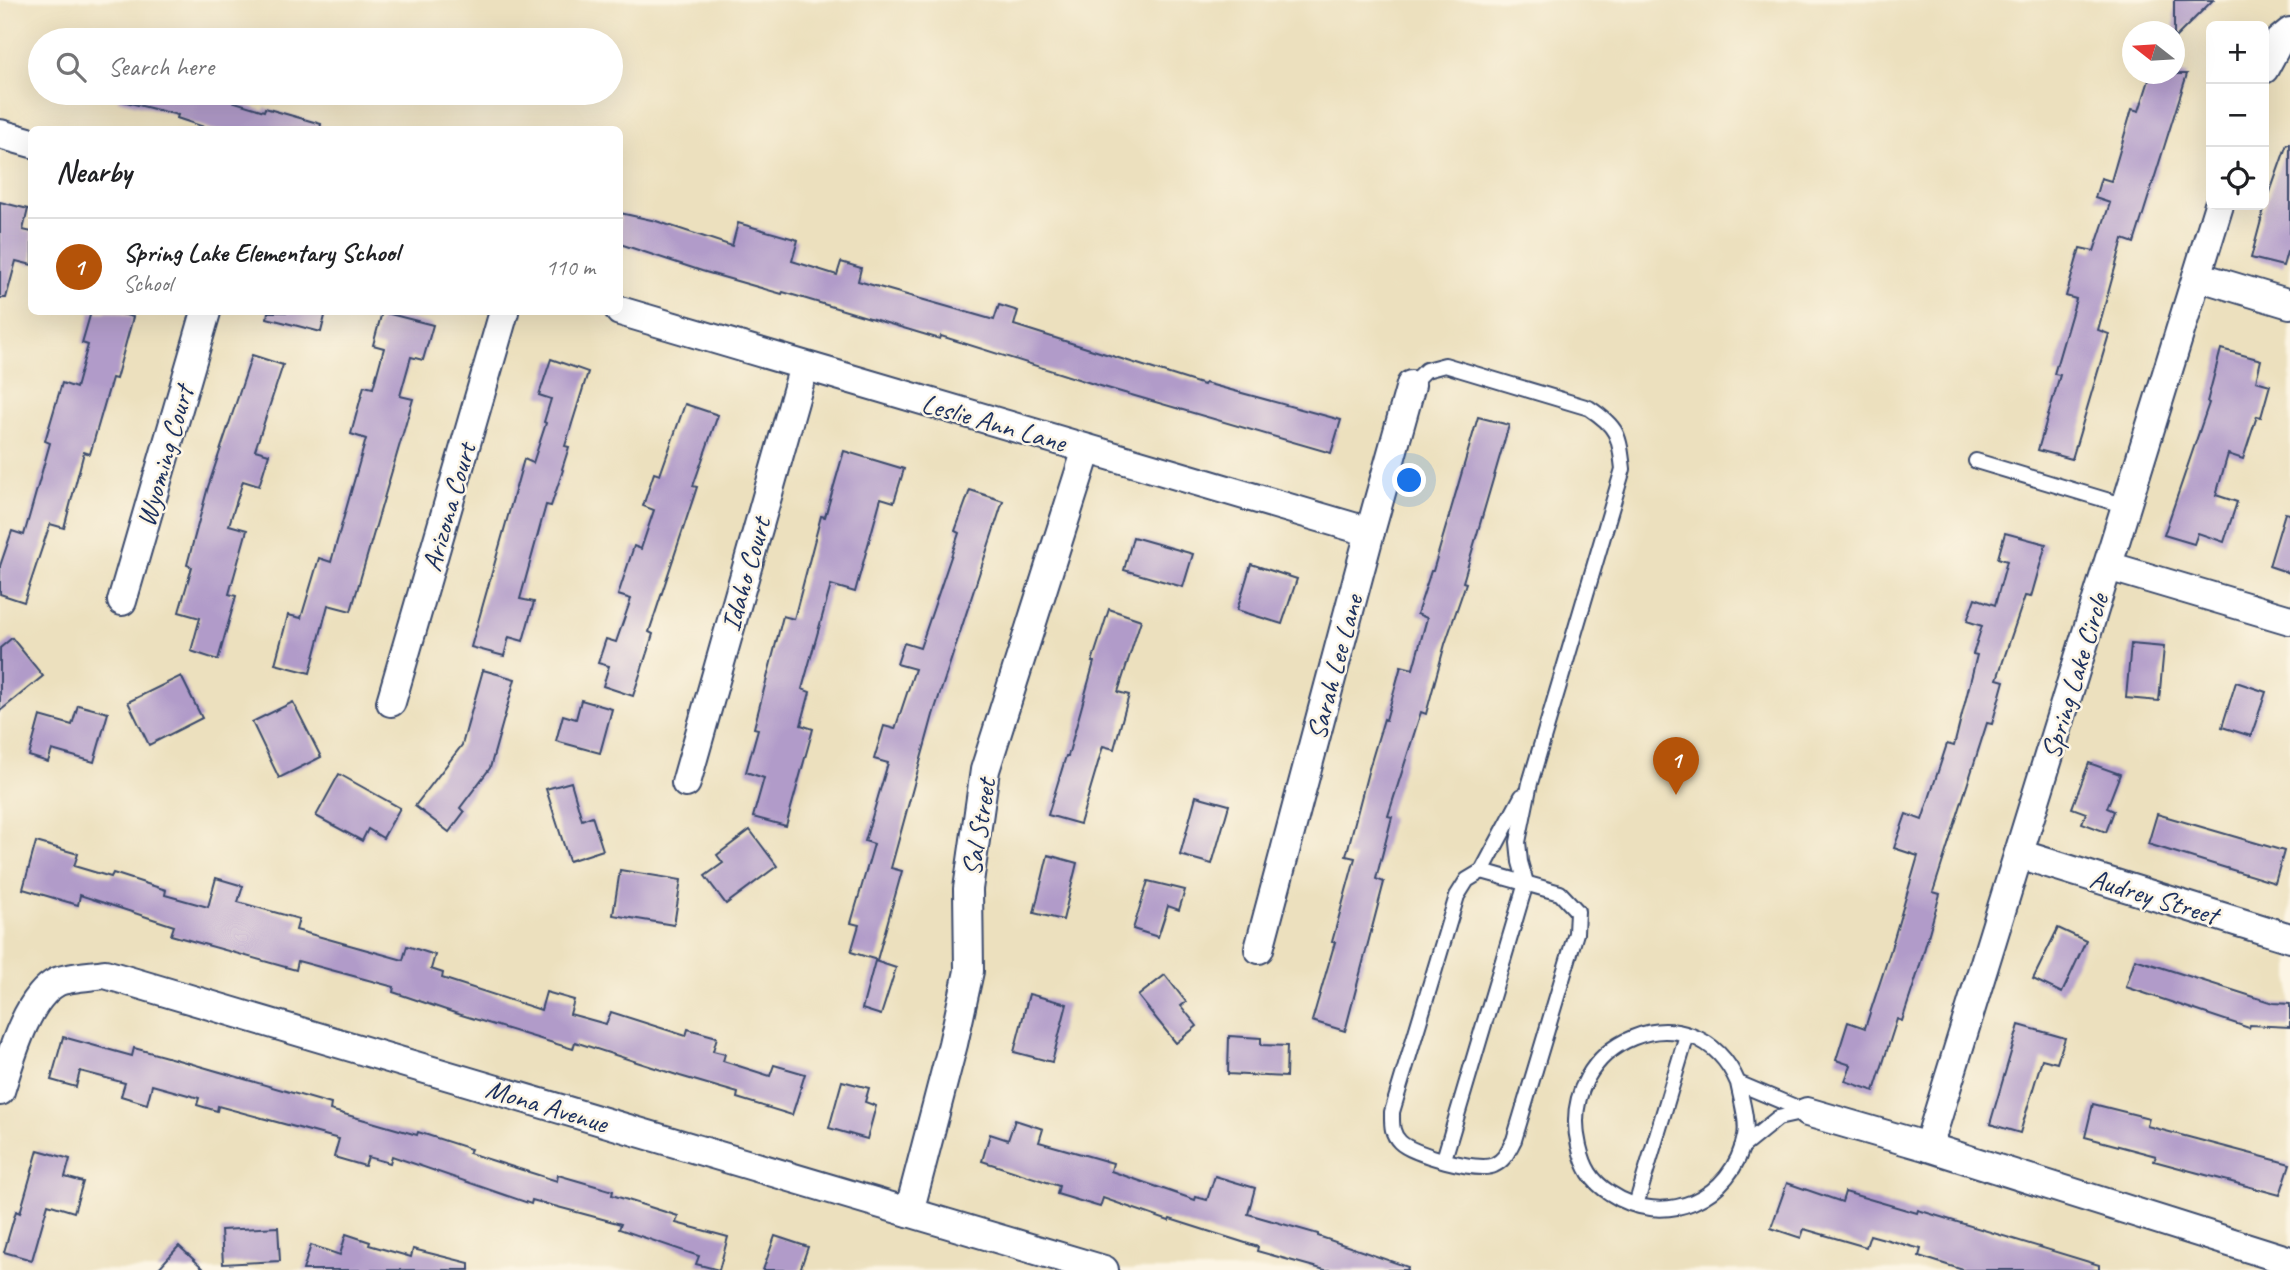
<!DOCTYPE html>
<meta charset="utf-8">
<style>
:root{--surface:#fff;--page:#f6f6f6;--text:#202124;--muted:#757577;--line:#e0e0e0;--accent:#b45309}
body{margin:0;font-family:Caveat,sans-serif;background:var(--page);color:var(--text)}
.controls{position:absolute;right:21px;top:21px;display:grid;overflow:hidden;border-radius:10px;box-shadow:0 7px 28px #0002}
.controls button{width:63px;height:63px;display:grid;place-items:center;padding:0;border:0;border-bottom:2px solid var(--line);background:var(--surface);color:var(--text);font:35px sans-serif}
.compass{position:absolute;left:2122px;top:21px;width:63px;height:63px;border-radius:50%;background:var(--surface);box-shadow:0 7px 28px #0002;rotate:287deg}
.you{position:absolute;left:1410px;top:481px;width:24px;height:24px;margin:-18px;border:5px solid #fff;border-radius:50%;background:#1a73e8;box-shadow:0 0 0 10px #1a73e833}
.badge{display:grid;place-items:center;width:46px;height:46px;border-radius:50%;background:var(--accent);color:#fff;font-size:23px;font-weight:700}
.pin{position:absolute;translate:-50% -58px;filter:drop-shadow(0 2px 4px #0008)}
.pin::after{content:'';position:absolute;top:37px;width:24px;height:21px;background:inherit;clip-path:polygon(0 0,100% 0,50% 100%)}
.list{margin:0;padding:0;list-style:none}
h2{display:flex;justify-content:space-between;align-items:center;height:91px;margin:0;padding:0 28px;font-size:30px}
h2 small{font-size:23px;font-weight:400;color:var(--muted)}
.list li{display:grid;grid-template-columns:46px 1fr auto;gap:21px;align-items:center;box-sizing:border-box;height:98px;padding:0 28px;border-top:2px solid var(--line)}
.list b{display:block;font-size:26px;white-space:nowrap}
.list p{margin:0;font-size:23px;white-space:nowrap;color:var(--muted)}
.list em{font-size:23px;font-style:normal;color:var(--muted)}
.icon{flex:none;width:38px;height:38px;fill:none;stroke:currentColor;stroke-width:2;stroke-linecap:round;stroke-linejoin:round}
.map{position:relative;flex:none;width:2290px;height:1270px;overflow:hidden}
.search{position:absolute;background:var(--surface);box-shadow:0 7px 28px #0002;left:28px;top:28px;width:595px;height:77px;display:flex;align-items:center;gap:18px;box-sizing:border-box;padding:0 24px;border-radius:38px;color:var(--muted);font-size:26px}
.panel{position:absolute;background:var(--surface);box-shadow:0 7px 28px #0002;left:28px;top:126px;width:595px;height:189px;border-radius:10px}
.map>svg:first-child{display:block}
</style>
<div class="map">
<svg width="2290" height="1270" viewBox="0 0 2290 1270">
<rect width="100%" height="100%" fill="#fcf5e5"/>
<filter id="ink" filterUnits="userSpaceOnUse"><feTurbulence type="fractalNoise" baseFrequency=".0143" numOctaves="2"/><feDisplacementMap in="SourceGraphic" scale="14" xChannelSelector="R" yChannelSelector="G"/><feConvolveMatrix kernelMatrix="1 2 1 2 8 2 1 2 1" color-interpolation-filters="sRGB"/></filter>
<filter id="wash" filterUnits="userSpaceOnUse"><feTurbulence type="fractalNoise" baseFrequency=".00686" numOctaves="4" result="noise"/><feDisplacementMap in="SourceGraphic" scale="28" xChannelSelector="R" yChannelSelector="G"/><feGaussianBlur stdDeviation="1.57" result="paint"/><feColorMatrix in="noise" values="0 0 0 0 0 0 0 0 0 0 0 0 0 0 0 0 0 1.4 0 .05"/><feComposite in="paint" operator="in"/></filter>
<g filter="url(#wash)">
<rect width="100%" height="100%" fill="#ece0be"/>
<g id="blocks">
<g fill="#b19bc9">
<path d="M 2174,0 L 2213,0 L 2174,39 Z"/>
<path d="M 2151,74 L 2187,74 L 2134,243 L 2123,239 L 2098,330 L 2109,334 L 2072,459 L 2038,450 L 2060,375 L 2054,374 L 2076,299 L 2066,296 L 2080,248 L 2094,251 L 2110,203 L 2095,198 L 2101,178 L 2111,181 L 2132,109 L 2139,111 Z"/>
<path d="M 118,93 L 206,93 L 264,111 L 265,108 L 321,124 L 320,130 L 213,130 L 177,118 L 178,115 L 118,100 Z"/>
<path d="M 2287,144 L 2290,144 L 2290,253 L 2287,252 L 2283,266 L 2251,258 L 2264,209 Z"/>
<path d="M 0,202 L 28,209 L 23,230 L 32,232 L 32,265 L 16,261 L 6,298 L 0,298 Z"/>
<path d="M 620,213 L 656,221 L 732,246 L 738,223 L 798,240 L 792,261 L 837,275 L 841,262 L 861,268 L 858,281 L 994,320 L 999,305 L 1018,311 L 1014,325 L 1204,385 L 1205,383 L 1341,420 L 1331,453 L 1097,385 L 941,336 L 940,339 L 783,292 L 782,294 L 702,271 L 620,244 Z"/>
<path d="M 91,312 L 114,312 L 133,317 L 116,379 L 112,378 L 90,454 L 84,452 L 64,528 L 50,524 L 24,602 L 0,594 L 0,566 L 12,531 L 24,535 L 50,443 L 45,441 L 62,383 L 76,388 L 88,345 L 82,343 Z"/>
<path d="M 268,312 L 326,312 L 321,332 L 267,318 Z"/>
<path d="M 382,312 L 433,325 L 423,360 L 411,357 L 400,396 L 413,399 L 351,611 L 328,605 L 310,673 L 275,664 L 288,615 L 301,618 L 319,558 L 331,562 L 366,439 L 351,434 L 364,386 L 373,388 L 384,348 L 373,345 Z"/>
<path d="M 2221,349 L 2261,360 L 2256,381 L 2270,385 L 2261,417 L 2257,416 L 2243,459 L 2228,454 L 2216,495 L 2237,502 L 2224,542 L 2198,533 L 2194,544 L 2164,535 L 2209,403 L 2207,402 Z"/>
<path d="M 252,355 L 283,365 L 255,450 L 269,454 L 259,486 L 243,481 L 229,525 L 247,530 L 229,594 L 236,596 L 218,660 L 191,651 L 200,618 L 179,612 L 192,567 L 187,565 L 208,487 Z"/>
<path d="M 551,359 L 588,372 L 565,446 L 569,447 L 562,469 L 563,470 L 551,506 L 546,505 L 520,599 L 534,602 L 523,641 L 509,637 L 504,656 L 471,647 L 524,459 L 533,463 L 546,423 L 544,422 L 551,399 L 539,395 Z"/>
<path d="M 685,404 L 718,415 L 693,486 L 697,487 L 649,632 L 653,634 L 633,696 L 603,686 L 609,666 L 598,663 L 606,639 L 616,642 L 631,599 L 618,595 L 634,546 L 641,549 L 654,510 L 643,506 L 654,473 L 660,475 Z"/>
<path d="M 1478,417 L 1509,425 L 1463,582 L 1466,583 L 1445,644 L 1426,714 L 1421,712 L 1388,816 L 1392,817 L 1376,879 L 1384,882 L 1345,1031 L 1312,1021 L 1335,942 L 1332,942 L 1355,858 L 1346,856 L 1368,772 L 1384,719 L 1386,720 L 1401,666 L 1413,669 L 1427,618 L 1417,614 L 1431,571 L 1433,571 Z"/>
<path d="M 844,451 L 904,469 L 894,502 L 881,498 L 855,592 L 831,585 L 802,689 L 810,692 L 801,725 L 813,729 L 786,826 L 753,817 L 764,778 L 746,772 L 758,729 L 754,728 L 783,616 L 794,619 L 821,516 L 825,517 Z"/>
<path d="M 970,490 L 1003,501 L 933,715 L 891,868 L 902,871 L 877,960 L 851,952 L 859,925 L 851,923 L 874,844 L 865,841 L 888,763 L 874,759 L 884,726 L 895,729 L 915,669 L 897,664 L 904,643 L 920,648 L 959,533 L 955,531 Z"/>
<path d="M 2285,513 L 2290,514 L 2290,573 L 2269,566 Z"/>
<path d="M 2005,533 L 2046,544 L 2031,597 L 2025,596 L 1997,679 L 2004,681 L 1992,724 L 1987,723 L 1933,892 L 1940,894 L 1918,972 L 1902,1021 L 1897,1019 L 1874,1091 L 1845,1081 L 1851,1065 L 1836,1060 L 1848,1022 L 1865,1028 L 1890,952 L 1918,856 L 1894,848 L 1906,814 L 1922,820 L 1947,744 L 1954,746 L 1977,655 L 1973,654 L 1982,626 L 1967,621 L 1975,598 L 1995,605 L 2007,561 L 1998,558 Z"/>
<path d="M 1133,537 L 1193,554 L 1183,587 L 1124,570 Z"/>
<path d="M 1251,564 L 1297,579 L 1282,624 L 1237,610 Z"/>
<path d="M 1109,609 L 1141,620 L 1118,692 L 1129,695 L 1114,749 L 1103,746 L 1080,824 L 1048,815 L 1066,756 L 1068,756 L 1094,662 L 1092,662 Z"/>
<path d="M 12,638 L 43,676 L 0,711 L 0,648 Z"/>
<path d="M 2131,644 L 2164,647 L 2159,701 L 2126,698 Z"/>
<path d="M 483,670 L 515,679 L 490,768 L 460,808 L 464,812 L 449,832 L 415,806 L 462,745 Z"/>
<path d="M 181,676 L 202,718 L 149,745 L 128,702 Z"/>
<path d="M 2236,682 L 2266,692 L 2251,736 L 2222,727 Z"/>
<path d="M 581,700 L 612,709 L 600,753 L 556,741 L 563,715 L 576,719 Z"/>
<path d="M 293,702 L 321,757 L 279,778 L 252,722 Z"/>
<path d="M 78,705 L 108,713 L 94,762 L 52,750 L 48,762 L 29,756 L 40,716 L 72,725 Z"/>
<path d="M 2089,763 L 2120,774 L 2107,808 L 2114,811 L 2106,832 L 2082,823 L 2086,813 L 2072,808 Z"/>
<path d="M 339,774 L 400,808 L 383,838 L 368,829 L 362,841 L 316,816 Z"/>
<path d="M 571,782 L 582,820 L 592,816 L 603,850 L 569,861 L 546,789 Z"/>
<path d="M 1196,796 L 1229,805 L 1212,864 L 1180,855 Z"/>
<path d="M 2157,814 L 2284,851 L 2275,883 L 2148,844 Z"/>
<path d="M 750,830 L 777,866 L 726,904 L 705,876 L 723,863 L 717,855 Z"/>
<path d="M 36,842 L 78,854 L 74,866 L 111,877 L 113,873 L 166,890 L 165,895 L 208,907 L 216,878 L 243,886 L 238,902 L 299,919 L 296,930 L 403,960 L 407,946 L 435,955 L 431,969 L 443,973 L 442,978 L 541,1010 L 546,992 L 574,1000 L 570,1014 L 606,1024 L 611,1012 L 686,1036 L 688,1029 L 717,1037 L 713,1051 L 725,1054 L 723,1061 L 770,1076 L 774,1065 L 805,1074 L 792,1115 L 737,1098 L 738,1093 L 680,1076 L 575,1042 L 573,1049 L 455,1013 L 393,992 L 394,987 L 298,961 L 296,970 L 171,935 L 174,926 L 80,895 L 78,905 L 23,889 Z"/>
<path d="M 1048,855 L 1077,863 L 1063,920 L 1034,913 Z"/>
<path d="M 620,870 L 681,880 L 674,925 L 613,915 Z"/>
<path d="M 1148,881 L 1185,890 L 1179,910 L 1168,906 L 1158,937 L 1133,929 Z"/>
<path d="M 2058,928 L 2086,941 L 2062,993 L 2033,979 Z"/>
<path d="M 2135,959 L 2273,1003 L 2290,1004 L 2290,1027 L 2250,1025 L 2249,1028 L 2126,987 Z"/>
<path d="M 875,961 L 896,968 L 881,1015 L 862,1009 Z"/>
<path d="M 1165,975 L 1186,1002 L 1181,1006 L 1197,1026 L 1176,1043 L 1138,996 Z"/>
<path d="M 1029,994 L 1067,1004 L 1052,1062 L 1014,1052 Z"/>
<path d="M 2019,1025 L 2065,1038 L 2057,1063 L 2042,1059 L 2020,1133 L 1990,1124 Z"/>
<path d="M 1229,1036 L 1261,1038 L 1261,1045 L 1287,1046 L 1286,1077 L 1228,1074 Z"/>
<path d="M 63,1037 L 132,1056 L 134,1048 L 189,1063 L 331,1104 L 330,1110 L 417,1135 L 418,1132 L 471,1149 L 469,1153 L 557,1181 L 558,1175 L 613,1191 L 612,1195 L 678,1216 L 676,1223 L 728,1237 L 719,1270 L 696,1264 L 699,1256 L 619,1229 L 621,1224 L 532,1200 L 531,1204 L 392,1156 L 390,1163 L 368,1157 L 365,1166 L 334,1157 L 339,1139 L 218,1106 L 217,1111 L 197,1105 L 199,1098 L 152,1085 L 147,1104 L 121,1096 L 125,1083 L 80,1071 L 76,1087 L 51,1080 Z"/>
<path d="M 842,1081 L 869,1088 L 865,1102 L 876,1106 L 867,1139 L 829,1128 Z"/>
<path d="M 2093,1104 L 2149,1118 L 2147,1126 L 2290,1164 L 2280,1195 L 2154,1161 L 2156,1156 L 2085,1137 Z"/>
<path d="M 1015,1120 L 1043,1129 L 1039,1142 L 1113,1163 L 1111,1171 L 1195,1200 L 1196,1197 L 1207,1200 L 1215,1176 L 1255,1188 L 1248,1214 L 1318,1234 L 1318,1236 L 1408,1267 L 1407,1270 L 1325,1270 L 1257,1251 L 1258,1247 L 1170,1219 L 1169,1221 L 1103,1198 L 1100,1207 L 1057,1194 L 1059,1186 L 982,1161 L 990,1134 L 1008,1140 Z"/>
<path d="M 38,1150 L 70,1159 L 65,1177 L 83,1182 L 74,1212 L 48,1204 L 32,1260 L 4,1252 L 16,1211 L 20,1213 Z"/>
<path d="M 1787,1183 L 1842,1202 L 1845,1192 L 1917,1213 L 1918,1210 L 2099,1265 L 2099,1270 L 1963,1270 L 1919,1256 L 1921,1249 L 1870,1235 L 1866,1247 L 1804,1229 L 1801,1238 L 1771,1228 Z"/>
<path d="M 278,1227 L 280,1261 L 223,1264 L 221,1230 Z"/>
<path d="M 346,1234 L 370,1242 L 369,1245 L 411,1257 L 413,1249 L 469,1263 L 469,1270 L 303,1270 L 311,1245 L 340,1255 Z"/>
<path d="M 775,1236 L 808,1247 L 800,1270 L 763,1270 Z"/>
<path d="M 179,1246 L 205,1270 L 157,1270 Z"/>
</g>
</g>
</g>
<g filter="url(#ink)">
<use href="#blocks" fill-opacity="0" stroke="#3a4a6c" stroke-width="2"/>
<g fill="none" stroke-linecap="round" stroke-linejoin="round">
<defs>
<g id="lane">
<path d="M 1411,385 L 1426,370 L 1445,365 L 1589,408 C 1618,427 1619,435 1623,469 L 1530,783 L 1518,842 L 1520,862 L 1526,883 L 1444,1159"/>
<path d="M 1976,461 L 2126,506"/>
<path d="M 1482,871 L 1560,893 L 1577,911 L 1576,933 L 1514,1140 C 1508,1151 1505,1160 1494,1165 C 1479,1173 1412,1154 1400,1142 C 1391,1133 1392,1124 1392,1112 L 1457,896 L 1467,880 L 1482,871 L 1522,796"/>
<path d="M 1738,1083 C 1741,1099 1748,1120 1745,1136 C 1733,1200 1664,1229 1610,1193 C 1591,1181 1584,1167 1579,1146 C 1554,1041 1695,983 1738,1083 L 1807,1112"/>
<path d="M 1742,1147 L 1778,1118 L 1805,1112"/>
<path d="M 1636,1205 L 1687,1035"/>
</g>
<g id="street">
<path d="M 2264,69 L 2279,41 L 2290,32"/>
<path d="M 0,134 L 32,143"/>
<path d="M 2197,276 L 2290,304"/>
<path d="M 620,311 L 1370,532"/>
<path d="M 2108,566 L 2290,620"/>
<path d="M 122,601 L 206,312"/>
<path d="M 391,702 L 504,312"/>
<path d="M 686,783 L 804,366"/>
<path d="M 2019,854 L 2290,938"/>
<path d="M 1259,949 L 1370,532 L 1411,385"/>
<path d="M 0,1091 C 10,1060 26,998 57,982 C 68,977 93,976 105,974 L 1104,1270"/>
<path d="M 1807,1112 L 1928,1147 L 2290,1261"/>
<path d="M 1928,1147 L 2219,205"/>
<path d="M 909,1212 L 953,1044 L 969,971 L 968,889 L 985,770 L 1087,449"/>
</g>
</defs>
<use href="#lane" stroke="#3a4a6c" stroke-width="18"/>
<use href="#street" stroke="#3a4a6c" stroke-width="32"/>
<use href="#lane" stroke="#fff" stroke-width="14"/>
<use href="#street" stroke="#fff" stroke-width="28"/>
</g>
</g>
<g text-anchor="middle" stroke-width="5" stroke-linejoin="round" paint-order="stroke">
<g font-size="28" fill="#1b2f5e" stroke="#fcf5e5">
<text transform="translate(994 422) rotate(16)" y="10">Leslie Ann Lane</text>
<text transform="translate(164 456) rotate(-74)" y="10">Wyoming Court</text>
<text transform="translate(448 507) rotate(-74)" y="10">Arizona Court</text>
<text transform="translate(745 574) rotate(-74)" y="10">Idaho Court</text>
<text transform="translate(1334 667) rotate(-75)" y="10">Sarah Lee Lane</text>
<text transform="translate(2074 676) rotate(-73)" y="10">Spring Lake Circle</text>
<text transform="translate(978 827) rotate(-81)" y="10">Sal Street</text>
<text transform="translate(2154 896) rotate(17)" y="10">Audrey Street</text>
<text transform="translate(547 1105) rotate(17)" y="10">Mona Avenue</text>
</g>
</g>
</svg>
<div class="controls">
<button>+</button>
<button>−</button>
<button><svg class="icon" aria-label="locate" viewBox="0 0 24 24"><circle cx="12" cy="12" r="6"/><path d="M12 2v4M12 18v4M2 12h4M18 12h4"/></svg></button>
</div>
<svg class="compass" viewBox="-18 -18 36 36"><path d="M0-13l5 13h-10z" fill="#e53935"/><path d="M0 13l5-13h-10z" fill="#757577"/></svg>
<div class="you"></div>
<div class="pin badge" style="left:1676px;top:795px">1</div>
<div class="search"><svg class="icon" aria-label="search" viewBox="0 0 24 24"><circle cx="10" cy="10" r="6"/><path d="M15 15l6 6"/></svg>Search here</div>
<section class="panel">
<h2>Nearby<small></small></h2>
<ul class="list">
<li><span class="badge">1</span><div><b>Spring Lake Elementary School</b><p>School</p></div><em>110 m</em></li>
</ul>
</section>
</div>
